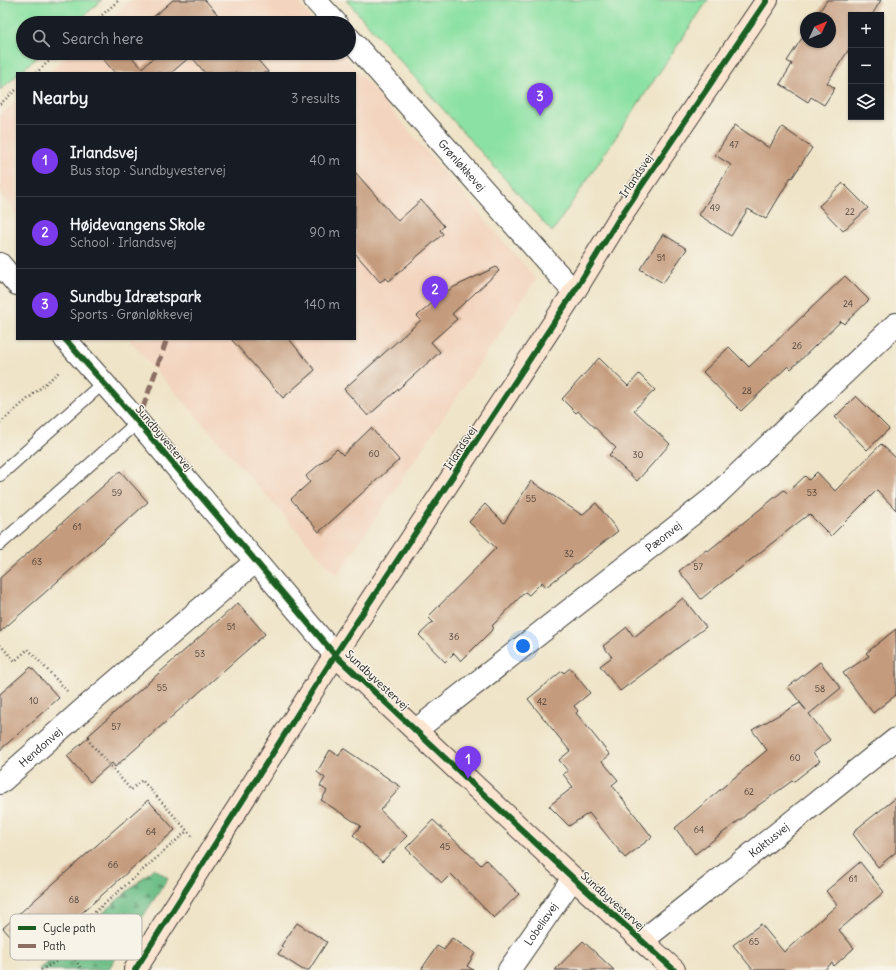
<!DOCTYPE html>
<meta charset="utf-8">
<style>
:root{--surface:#171b24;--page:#242831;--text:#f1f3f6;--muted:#9ea1a6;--line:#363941;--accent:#7c3aed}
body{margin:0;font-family:Delius,sans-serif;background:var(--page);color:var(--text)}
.controls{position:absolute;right:12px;top:12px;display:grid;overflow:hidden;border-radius:0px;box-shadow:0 1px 3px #0004}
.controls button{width:36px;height:36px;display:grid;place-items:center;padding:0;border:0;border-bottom:1px solid var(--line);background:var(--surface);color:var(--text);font:20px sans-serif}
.compass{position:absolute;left:800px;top:12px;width:36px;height:36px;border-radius:50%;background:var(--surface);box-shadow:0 1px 3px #0004;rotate:46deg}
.you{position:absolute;left:523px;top:646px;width:14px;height:14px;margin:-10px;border:3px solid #fff;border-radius:50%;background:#1a73e8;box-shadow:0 0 0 6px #1a73e833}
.badge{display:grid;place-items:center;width:26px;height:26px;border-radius:50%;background:var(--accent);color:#fff;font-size:13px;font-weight:700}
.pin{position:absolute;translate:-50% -33px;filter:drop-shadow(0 1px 2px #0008)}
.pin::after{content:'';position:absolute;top:21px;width:14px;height:12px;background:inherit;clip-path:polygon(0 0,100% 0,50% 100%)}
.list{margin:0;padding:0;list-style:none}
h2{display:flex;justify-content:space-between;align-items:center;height:52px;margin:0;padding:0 16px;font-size:17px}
h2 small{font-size:13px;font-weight:400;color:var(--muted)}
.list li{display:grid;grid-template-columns:26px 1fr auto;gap:12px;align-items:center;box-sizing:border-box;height:72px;padding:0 16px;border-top:1px solid var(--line)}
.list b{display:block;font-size:15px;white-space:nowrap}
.list p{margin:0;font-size:13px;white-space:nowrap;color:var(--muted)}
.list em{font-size:13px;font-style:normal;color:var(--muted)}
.icon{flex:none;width:22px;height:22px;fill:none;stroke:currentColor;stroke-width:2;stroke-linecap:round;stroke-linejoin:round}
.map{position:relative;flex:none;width:896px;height:970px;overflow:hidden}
.search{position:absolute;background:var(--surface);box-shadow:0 1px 3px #0004;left:16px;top:16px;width:340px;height:44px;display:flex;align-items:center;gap:10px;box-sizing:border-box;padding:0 14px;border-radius:22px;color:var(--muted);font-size:15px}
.panel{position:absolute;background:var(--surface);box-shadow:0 1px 3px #0004;left:16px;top:72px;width:340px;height:268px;border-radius:0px}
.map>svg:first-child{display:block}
</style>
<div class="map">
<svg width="896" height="970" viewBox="0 0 896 970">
<defs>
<pattern id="forest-firs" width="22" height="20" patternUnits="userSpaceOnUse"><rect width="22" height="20" fill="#70bf89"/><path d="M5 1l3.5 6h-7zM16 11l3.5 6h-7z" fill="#5b9a6f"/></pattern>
</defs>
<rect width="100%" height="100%" fill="#f7f3e8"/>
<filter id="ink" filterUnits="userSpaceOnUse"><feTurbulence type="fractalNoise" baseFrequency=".025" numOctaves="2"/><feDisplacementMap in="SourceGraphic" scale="8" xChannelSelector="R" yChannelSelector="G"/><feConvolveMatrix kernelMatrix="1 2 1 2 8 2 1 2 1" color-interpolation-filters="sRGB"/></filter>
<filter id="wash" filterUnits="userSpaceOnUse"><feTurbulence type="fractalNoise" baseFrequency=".012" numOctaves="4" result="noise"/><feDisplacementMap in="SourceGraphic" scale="16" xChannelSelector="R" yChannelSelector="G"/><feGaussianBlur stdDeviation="0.9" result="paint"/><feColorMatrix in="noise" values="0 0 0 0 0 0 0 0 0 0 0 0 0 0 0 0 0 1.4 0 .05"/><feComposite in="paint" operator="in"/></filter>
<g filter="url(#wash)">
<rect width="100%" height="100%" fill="#efe4c8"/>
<g fill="#f3d4be">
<path d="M 131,0 L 296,0 L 316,23 L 105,23 Z"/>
<path d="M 71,53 L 342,53 L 536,279 L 337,576 L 128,339 L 355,339 L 355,73 L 48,73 Z"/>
<path d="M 17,100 L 17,214 L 0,194 L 0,115 Z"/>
</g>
<path fill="url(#forest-firs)" stroke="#466e52" d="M 154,868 L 168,878 L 108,970 L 38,970 Z"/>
<g fill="#8be1a3" stroke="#547e60">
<path d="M 0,0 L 102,0 L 76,23 L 23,23 L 23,53 L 42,53 L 19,73 L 17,73 L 17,75 L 0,90 Z"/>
<path d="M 346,0 L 708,0 L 552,232 Z"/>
</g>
<g id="blocks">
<g fill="#c59b7d">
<path d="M 173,0 L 205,0 L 225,23 L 153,23 L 150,20 Z"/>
<path d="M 827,0 L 881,0 L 872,15 L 851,15 L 851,46 L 827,83 L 835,88 L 824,105 L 811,97 L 808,102 L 780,84 L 792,64 L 787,61 L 806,32 L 806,42 L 830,42 L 830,18 L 815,18 Z"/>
<path d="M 98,53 L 128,53 L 142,68 L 159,53 L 252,53 L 269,73 L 205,73 L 191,56 L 171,73 L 115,73 Z"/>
<path d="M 735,125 L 769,148 L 782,127 L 812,148 L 792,178 L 791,177 L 766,219 L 748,209 L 731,236 L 699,215 L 731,165 L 715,155 Z"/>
<path d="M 355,172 L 398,221 L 421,200 L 444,226 L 440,230 L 443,234 L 389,281 L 386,278 L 380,282 L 355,253 Z"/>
<path d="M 843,183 L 868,208 L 843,231 L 819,206 Z"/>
<path d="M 663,234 L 687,249 L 663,283 L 640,269 Z"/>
<path d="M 496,267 L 499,271 L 452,314 L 457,319 L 431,342 L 440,352 L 368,416 L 344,389 L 421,320 L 417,316 L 442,295 L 452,288 Z"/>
<path d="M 845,276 L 869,300 L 844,324 L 841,321 L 791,369 L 788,366 L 741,411 L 703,372 L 729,347 L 749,367 Z"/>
<path d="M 231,339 L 289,339 L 315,370 L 283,398 Z"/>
<path d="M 599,358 L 628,386 L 639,374 L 655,390 L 634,410 L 670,444 L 637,481 L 609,455 L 616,448 L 578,411 L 576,413 L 562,399 Z"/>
<path d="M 856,396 L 889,429 L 867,450 L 835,417 Z"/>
<path d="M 371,428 L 399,460 L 319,532 L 291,499 L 310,482 L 306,476 L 337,449 L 343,455 Z"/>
<path d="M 881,444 L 896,458 L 896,510 L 877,490 L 831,536 L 809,514 L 701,599 L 679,571 L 706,550 L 708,551 L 784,490 L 787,493 L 805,476 L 809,480 L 817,472 L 835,491 Z"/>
<path d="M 120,471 L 148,502 L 0,632 L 0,578 Z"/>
<path d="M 531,481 L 582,515 L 596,503 L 618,531 L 546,587 L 542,582 L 529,595 L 525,592 L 492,626 L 494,628 L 461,661 L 454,653 L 445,662 L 419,635 L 433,622 L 428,617 L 496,548 L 469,522 L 485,504 L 504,523 Z"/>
<path d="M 683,598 L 706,627 L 620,691 L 600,666 L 612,657 L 603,646 L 627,627 L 634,637 Z"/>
<path d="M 238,603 L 265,634 L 115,767 L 112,763 L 90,782 L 67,756 L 89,737 L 88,736 Z"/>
<path d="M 896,629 L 896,695 L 873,713 L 843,673 L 869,656 L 866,653 Z"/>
<path d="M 820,662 L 841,688 L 809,714 L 830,740 L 813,753 L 820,761 L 793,782 L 792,781 L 745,815 L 745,816 L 695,854 L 675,828 L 767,750 L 752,730 L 800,703 L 806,710 L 788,687 Z"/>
<path d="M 31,667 L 59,698 L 0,750 L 0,694 Z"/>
<path d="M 570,668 L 590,693 L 574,706 L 578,711 L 576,713 L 610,755 L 602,761 L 618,780 L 612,785 L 652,837 L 625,858 L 589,813 L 569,826 L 549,806 L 573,787 L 563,774 L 568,771 L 559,760 L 570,751 L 528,699 L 562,671 L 564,673 Z"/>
<path d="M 343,748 L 401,787 L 380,810 L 407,836 L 382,862 L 353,835 L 361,826 L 321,800 L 327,791 L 320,786 L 325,778 L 317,772 L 330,750 L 339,756 Z"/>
<path d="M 896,798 L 896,852 L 878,867 L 853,834 L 855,832 L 854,831 Z"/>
<path d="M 148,800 L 175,830 L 30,959 L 3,928 Z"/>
<path d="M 433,820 L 481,865 L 486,860 L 519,894 L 494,918 L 451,874 L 442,883 L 406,848 Z"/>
<path d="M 860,862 L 884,892 L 839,930 L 854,948 L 834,966 L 832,963 L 824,970 L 753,970 L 733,945 L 761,924 L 784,952 L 837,905 L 826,891 Z"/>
<path d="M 297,923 L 327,942 L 309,970 L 303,970 L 278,954 L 283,947 L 281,946 Z"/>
<path d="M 452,938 L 475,953 L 467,966 L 473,970 L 421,970 L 437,946 L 444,950 Z"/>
<path d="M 583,941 L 614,970 L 555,970 Z"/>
</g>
</g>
</g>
<g filter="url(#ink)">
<use href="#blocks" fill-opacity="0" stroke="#3c3a36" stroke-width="1"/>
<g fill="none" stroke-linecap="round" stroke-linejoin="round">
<defs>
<g id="lane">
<path d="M 0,475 L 103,383"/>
<path d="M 0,544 L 138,422"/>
</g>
<g id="street">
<path d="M 315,0 L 336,23"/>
<path id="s1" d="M 349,38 L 574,292"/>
<path d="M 0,264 L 17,284"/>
<path d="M 65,339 L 138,422 L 335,655"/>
<path id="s2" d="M 416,730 L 713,498 L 896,324"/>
<path id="s3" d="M 0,783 L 80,712 L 256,561"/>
<path id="s4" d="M 642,941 L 896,739"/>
<path id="s5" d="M 509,970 L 573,878"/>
</g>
<g id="secondary">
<path d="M 335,655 L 573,878 L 674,970"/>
<path d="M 135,970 L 335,655 L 574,292 L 617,222 L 767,0"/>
</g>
</defs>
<use href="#lane" stroke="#3c3a36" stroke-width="14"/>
<use href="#street" stroke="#3c3a36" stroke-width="24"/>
<use href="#secondary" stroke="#3c3a36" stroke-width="24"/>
<g stroke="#3c3a36" stroke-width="2.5" stroke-dasharray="1 3" stroke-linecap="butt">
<path d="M 93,23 L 119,0"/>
<path d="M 36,73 L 58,53"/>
<path d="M 0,104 L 17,89"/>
<path d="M 0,423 L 60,371"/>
<path d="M 0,645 L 15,661 L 28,649 L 67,691"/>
<path d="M 87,739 L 131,790 L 142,780 L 192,836"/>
<path d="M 71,953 L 82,970"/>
<path d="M 41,970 L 71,953 L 76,929 L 187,831"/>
</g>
<use href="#lane" stroke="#fff" stroke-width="12"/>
<use href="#street" stroke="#fff" stroke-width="22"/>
<use href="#secondary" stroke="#fce5d0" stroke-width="22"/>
<path stroke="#8d6e63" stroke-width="5" stroke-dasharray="10 5" stroke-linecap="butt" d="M 138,422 L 167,339"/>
<defs>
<g id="cycleway">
<path d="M 65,339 L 138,422 L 335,655 L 573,878 L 674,970"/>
<path d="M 135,970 L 335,655 L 574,292 L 617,222 L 767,0"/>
</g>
</defs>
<use href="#cycleway" stroke="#f7f3e8" stroke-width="8"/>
<use href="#cycleway" stroke="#1b5e20" stroke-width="6"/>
</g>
</g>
<g text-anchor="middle" stroke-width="3" stroke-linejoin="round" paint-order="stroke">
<g font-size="9" fill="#463c34">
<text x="734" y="148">47</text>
<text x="715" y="211">49</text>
<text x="850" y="215">22</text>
<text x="661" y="261">51</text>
<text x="848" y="307">24</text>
<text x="797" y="349">26</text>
<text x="747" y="394">28</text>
<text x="374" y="457">60</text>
<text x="638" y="458">30</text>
<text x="117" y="496">59</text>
<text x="812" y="496">53</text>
<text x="531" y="502">55</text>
<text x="77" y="530">61</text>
<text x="569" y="557">32</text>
<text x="37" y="565">63</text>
<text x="698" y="570">57</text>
<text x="231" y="630">51</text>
<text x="454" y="640">36</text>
<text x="200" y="657">53</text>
<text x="162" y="691">55</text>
<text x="820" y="692">58</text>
<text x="34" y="704">10</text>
<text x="542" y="705">42</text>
<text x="116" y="730">57</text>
<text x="795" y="761">60</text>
<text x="749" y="795">62</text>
<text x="699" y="833">64</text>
<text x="151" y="835">64</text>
<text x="445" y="850">45</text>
<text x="113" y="868">66</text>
<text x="853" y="882">61</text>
<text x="74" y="903">68</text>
<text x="754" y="945">65</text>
</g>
<g font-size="11" fill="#1c1c1c" stroke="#f7f3e8">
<text dy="4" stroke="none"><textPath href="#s1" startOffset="170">Grønløkkevej</textPath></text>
<text transform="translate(636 176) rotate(-56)" y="4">Irlandsvej</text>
<text transform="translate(164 438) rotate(50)" y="4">Sundbyvestervej</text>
<text transform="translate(460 448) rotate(-57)" y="4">Irlandsvej</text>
<text dy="4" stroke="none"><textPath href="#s2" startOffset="314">Pæonvej</textPath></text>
<text transform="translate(377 680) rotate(43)" y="4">Sundbyvestervej</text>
<text dy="4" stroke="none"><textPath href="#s3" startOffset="54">Hendonvej</textPath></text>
<text dy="4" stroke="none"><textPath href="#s4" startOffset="162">Kaktusvej</textPath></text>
<text transform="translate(613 901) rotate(42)" y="4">Sundbyvestervej</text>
<text dy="4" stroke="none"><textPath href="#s5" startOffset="56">Lobeliavej</textPath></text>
</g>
</g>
<rect x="10" y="914" width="132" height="46" rx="6" fill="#f7f3e8" stroke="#b5b2ab" stroke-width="1"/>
<rect x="18" y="926" width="18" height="4" fill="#1b5e20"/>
<rect x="18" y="944" width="18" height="4" fill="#8d6e63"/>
<g font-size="11" fill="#1c1c1c">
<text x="43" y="932">Cycle path</text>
<text x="43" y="950">Path</text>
</g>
</svg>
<div class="controls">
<button>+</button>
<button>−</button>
<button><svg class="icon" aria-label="layers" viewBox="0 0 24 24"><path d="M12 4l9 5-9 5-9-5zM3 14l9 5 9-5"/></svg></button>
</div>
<svg class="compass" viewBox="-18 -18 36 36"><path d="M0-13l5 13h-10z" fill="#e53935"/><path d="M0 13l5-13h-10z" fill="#9ea1a6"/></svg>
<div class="you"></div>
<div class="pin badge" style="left:468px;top:779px">1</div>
<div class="pin badge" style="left:435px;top:309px">2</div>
<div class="pin badge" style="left:540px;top:116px">3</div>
<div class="search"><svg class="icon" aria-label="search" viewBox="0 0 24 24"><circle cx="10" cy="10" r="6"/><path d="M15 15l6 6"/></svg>Search here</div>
<section class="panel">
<h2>Nearby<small>3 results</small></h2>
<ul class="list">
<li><span class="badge">1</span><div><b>Irlandsvej</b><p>Bus stop · Sundbyvestervej</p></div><em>40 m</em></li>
<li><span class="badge">2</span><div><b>Højdevangens Skole</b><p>School · Irlandsvej</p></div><em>90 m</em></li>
<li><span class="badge">3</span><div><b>Sundby Idrætspark</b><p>Sports · Grønløkkevej</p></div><em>140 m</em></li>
</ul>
</section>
</div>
